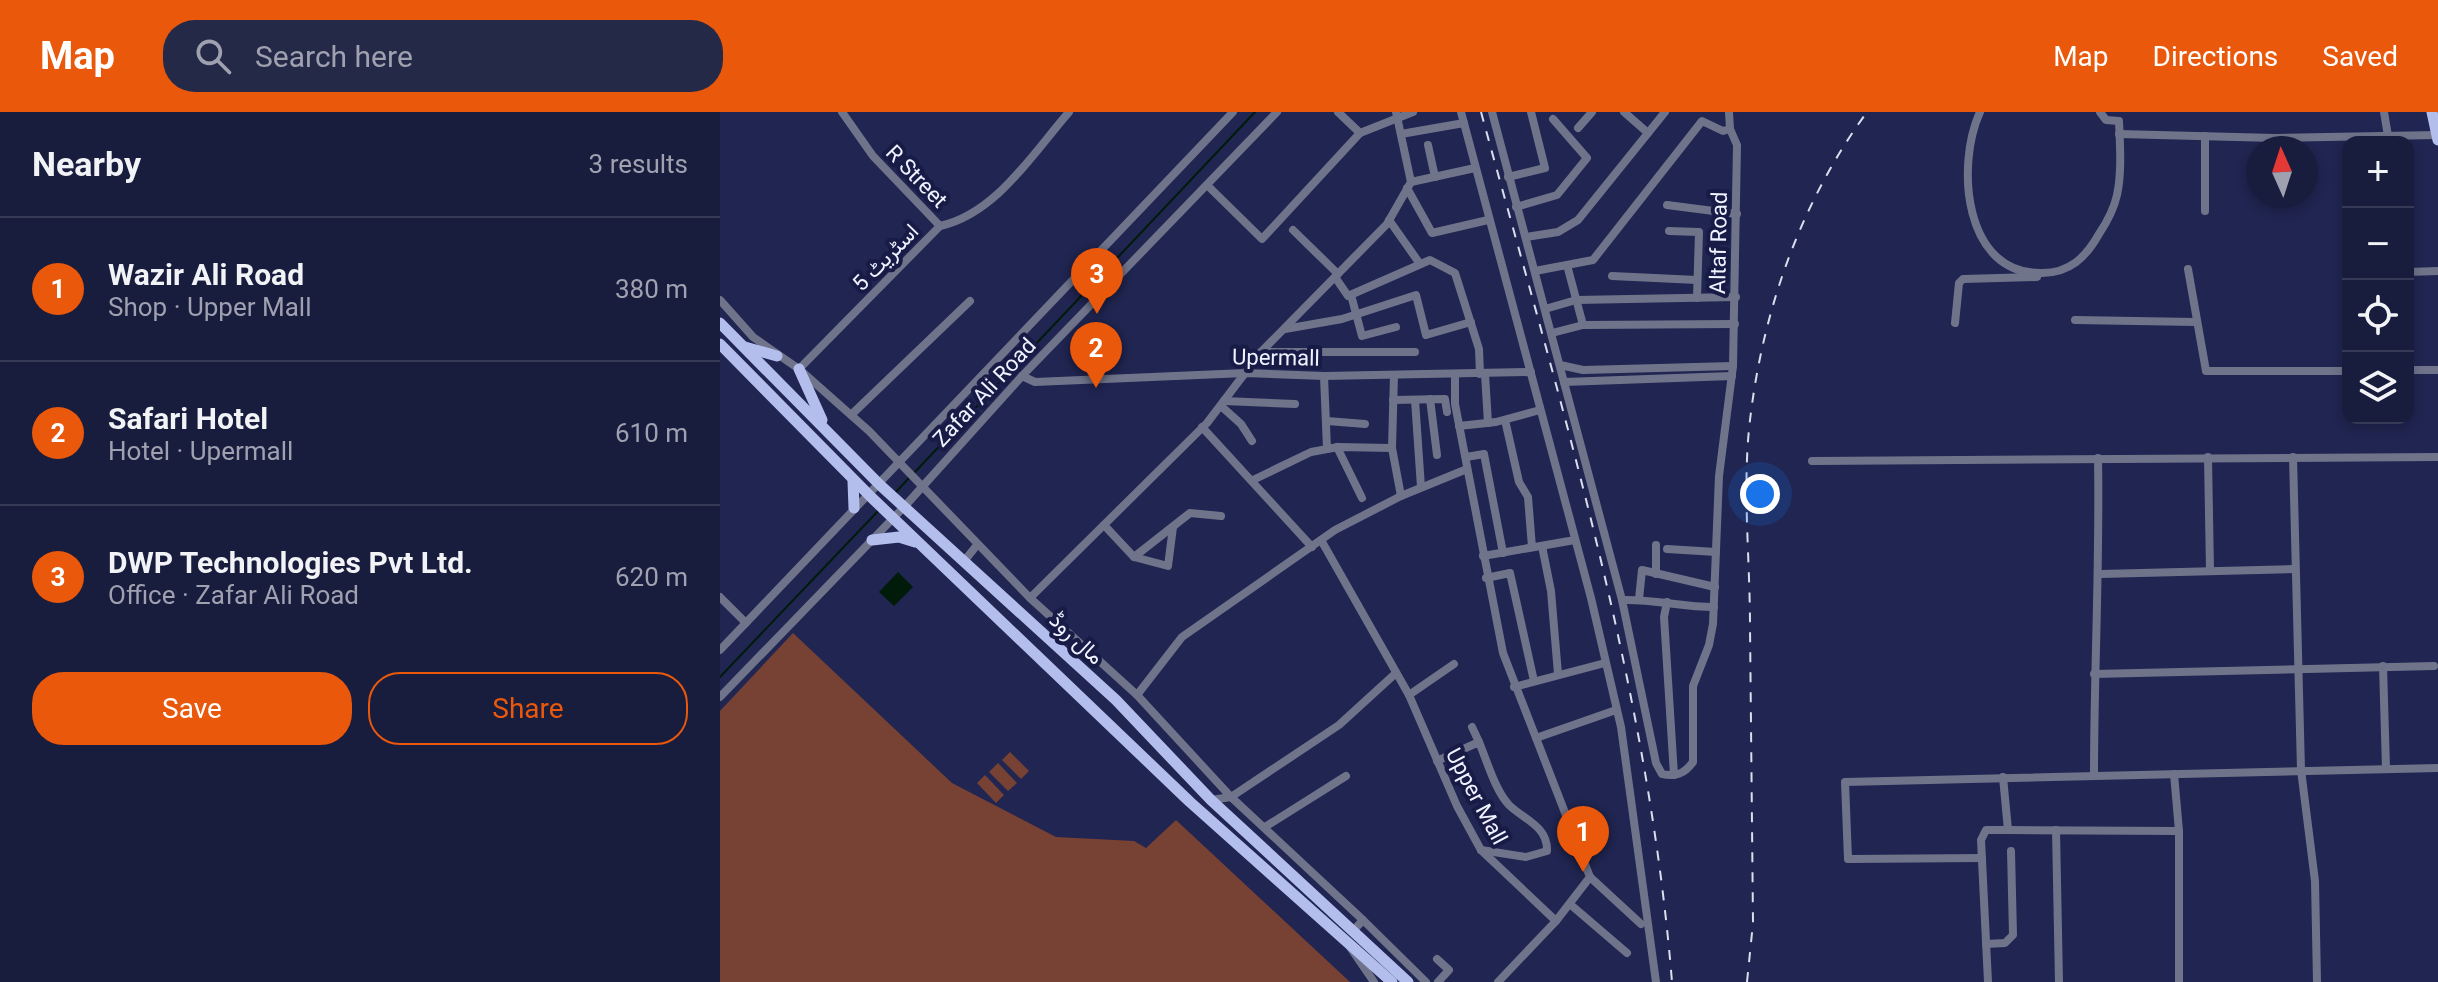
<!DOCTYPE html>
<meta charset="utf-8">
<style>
:root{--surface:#181c3d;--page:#252948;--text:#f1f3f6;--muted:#9fa1b0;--line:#363a57;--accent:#ea580c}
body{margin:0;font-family:Roboto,Vazirmatn,sans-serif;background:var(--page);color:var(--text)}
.controls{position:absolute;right:24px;top:24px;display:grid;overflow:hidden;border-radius:16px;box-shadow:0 4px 12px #0003}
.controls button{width:72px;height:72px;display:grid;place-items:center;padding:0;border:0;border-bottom:2px solid var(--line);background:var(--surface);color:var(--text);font:40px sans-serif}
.compass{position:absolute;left:1526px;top:24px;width:72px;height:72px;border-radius:50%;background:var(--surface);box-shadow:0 4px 12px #0003;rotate:357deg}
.you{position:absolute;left:1040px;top:382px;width:28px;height:28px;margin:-20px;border:6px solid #fff;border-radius:50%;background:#1a73e8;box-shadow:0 0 0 12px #1a73e833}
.badge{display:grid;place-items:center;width:52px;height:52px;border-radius:50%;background:var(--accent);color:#fff;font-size:26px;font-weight:700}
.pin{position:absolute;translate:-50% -66px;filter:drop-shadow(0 2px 4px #0008)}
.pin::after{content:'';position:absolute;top:42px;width:28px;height:24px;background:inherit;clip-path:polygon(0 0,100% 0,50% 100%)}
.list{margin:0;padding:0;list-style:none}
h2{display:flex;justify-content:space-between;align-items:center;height:104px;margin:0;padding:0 32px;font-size:34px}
h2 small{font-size:26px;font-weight:400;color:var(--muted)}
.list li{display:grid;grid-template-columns:52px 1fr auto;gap:24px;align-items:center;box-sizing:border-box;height:144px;padding:0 32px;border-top:2px solid var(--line)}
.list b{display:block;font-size:30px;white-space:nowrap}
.list p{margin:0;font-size:26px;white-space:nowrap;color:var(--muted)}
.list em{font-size:26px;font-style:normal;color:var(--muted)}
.actions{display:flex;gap:16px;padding:24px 32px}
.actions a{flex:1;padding:18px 0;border:2px solid var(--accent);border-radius:32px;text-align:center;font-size:28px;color:var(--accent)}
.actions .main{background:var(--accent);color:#fff}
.icon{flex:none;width:44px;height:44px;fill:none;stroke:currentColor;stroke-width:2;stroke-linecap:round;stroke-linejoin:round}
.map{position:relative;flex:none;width:1718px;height:870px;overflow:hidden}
header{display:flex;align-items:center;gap:48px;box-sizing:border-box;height:112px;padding:0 40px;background:var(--accent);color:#fff}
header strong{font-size:38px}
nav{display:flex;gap:44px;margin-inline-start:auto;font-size:28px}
.search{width:560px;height:72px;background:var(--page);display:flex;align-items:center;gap:20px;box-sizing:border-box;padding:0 28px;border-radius:32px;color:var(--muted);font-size:30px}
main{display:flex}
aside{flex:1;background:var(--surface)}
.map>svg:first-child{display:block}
</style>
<header>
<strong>Map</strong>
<div class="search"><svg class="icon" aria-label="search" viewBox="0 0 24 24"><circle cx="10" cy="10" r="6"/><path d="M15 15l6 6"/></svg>Search here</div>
<nav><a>Map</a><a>Directions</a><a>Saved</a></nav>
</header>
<main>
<aside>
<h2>Nearby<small>3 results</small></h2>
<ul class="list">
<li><span class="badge">1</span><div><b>Wazir Ali Road</b><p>Shop · Upper Mall</p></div><em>380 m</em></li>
<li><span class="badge">2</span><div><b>Safari Hotel</b><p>Hotel · Upermall</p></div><em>610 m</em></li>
<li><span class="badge">3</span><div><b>DWP Technologies Pvt Ltd.</b><p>Office · Zafar Ali Road</p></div><em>620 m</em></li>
</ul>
<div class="actions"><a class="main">Save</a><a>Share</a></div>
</aside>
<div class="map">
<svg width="1718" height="870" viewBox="0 0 1718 870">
<rect width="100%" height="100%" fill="#202551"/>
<g fill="#774234">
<path d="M 73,521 L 232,671 L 336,725 L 414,729 L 426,736 L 456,708 L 630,870 L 0,870 L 0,599 Z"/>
<path d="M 290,640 L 309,659 L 301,667 L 282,648 Z"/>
<path d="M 278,651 L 297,671 L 288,679 L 269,660 Z"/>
<path d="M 265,663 L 284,683 L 276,691 L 257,671 Z"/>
</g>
<path fill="#001b0a" d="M 178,460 L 193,475 L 174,494 L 159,480 Z"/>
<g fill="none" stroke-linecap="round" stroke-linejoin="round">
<g stroke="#001b0a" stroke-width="2">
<path d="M 194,361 L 535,0"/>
<path d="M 174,382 L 189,366"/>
<path d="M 0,565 L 159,398"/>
</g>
<g stroke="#6f748b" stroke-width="8">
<path d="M 122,0 L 153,44 L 220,114"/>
<path d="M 618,0 L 640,21 L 693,0"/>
<path d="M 741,0 L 871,486 L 901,615 L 936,870"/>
<path d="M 772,0 L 902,488 L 936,651 L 942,662 C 956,665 964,662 973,650 L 973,574 L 989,533 L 993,512 L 999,364 L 1013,254 L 1017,33 L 1010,17 L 1009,0"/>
<path d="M 904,0 L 928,21"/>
<path d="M 1260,0 C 1236,52 1243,163 1322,161 C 1350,161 1366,145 1379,122 C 1387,110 1394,97 1397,83 C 1402,60 1400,33 1399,9 L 1386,8 L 1380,0"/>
<path d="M 1664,0 L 1668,24"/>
<path d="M 858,16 L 872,0"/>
<path d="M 681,22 L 744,11"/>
<path d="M 1399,22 L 1555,26 L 1717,23"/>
<path d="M 1485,24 L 1485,99"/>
<path d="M 708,33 L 715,65"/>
<path d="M 788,65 L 825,56 L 811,0"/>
<path d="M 691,70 L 755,56"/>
<path d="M 487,73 L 542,127 L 640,21"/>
<path d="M 687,76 L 712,121 L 768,108"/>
<path d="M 947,93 L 1017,102"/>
<path d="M 796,95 L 837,83 L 867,46 L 833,7"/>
<path d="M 669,108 L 700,152"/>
<path d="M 573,118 L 618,162"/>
<path d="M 949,119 L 979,120 L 977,186"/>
<path d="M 806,125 L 838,120 L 858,108 L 945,0"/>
<path d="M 847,153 L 863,213"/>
<path d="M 1468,157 L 1486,259 L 1628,259"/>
<path d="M 815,159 L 873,148 L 982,9 L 1003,19 L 1010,17"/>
<path d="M 1688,160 L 1718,159"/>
<path d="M 892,164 L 977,168"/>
<path d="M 615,165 L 628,184 L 710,148 L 735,161 L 759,237 L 760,262"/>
<path d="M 631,183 L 642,224 L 676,215"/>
<path d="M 0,188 L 33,225 L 79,257 L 149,319 L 310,486 L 417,583 L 511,685 L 643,808"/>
<path d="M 825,197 L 856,188 L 1016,185"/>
<path d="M 1355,208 L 1476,210"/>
<path d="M 1235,211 L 1239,171 L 1243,167 L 1317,165"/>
<path d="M 565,217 L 622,207 L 696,183 L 706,223 L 751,210"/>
<path d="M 832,221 L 863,213 L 1015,212"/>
<path d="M 541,240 L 695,240"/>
<path d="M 840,253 L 863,258 L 1013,254"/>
<path d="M 79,257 L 220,114 C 276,102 313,41 349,0"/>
<path d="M 1688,258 L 1718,258"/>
<path d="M 765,262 L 768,311"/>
<path d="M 674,263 L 672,336 L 681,384"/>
<path d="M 302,264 L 315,270 L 525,261 L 604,264 L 811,260"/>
<path d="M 604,264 L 607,337"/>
<path d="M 844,270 L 1012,264"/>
<path d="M 710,287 L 717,343"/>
<path d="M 673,288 L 725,287 L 727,300"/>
<path d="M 695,288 L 701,375"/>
<path d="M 504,289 L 575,292"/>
<path d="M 501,294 L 521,312 L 532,329"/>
<path d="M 131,303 L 250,189"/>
<path d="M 785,308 L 799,370 L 808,385 L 812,435"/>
<path d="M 607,309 L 645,312"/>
<path d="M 739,314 L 776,310 L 820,298"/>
<path d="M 482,315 L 592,435"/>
<path d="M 617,335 L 642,386"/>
<path d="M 746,345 L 764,342 L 783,441"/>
<path d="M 1488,345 L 1490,459"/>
<path d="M 1573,345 L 1581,658 L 1595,769 L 1597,870"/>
<path d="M 1092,349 L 1718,345"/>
<path d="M 533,368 L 591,340 L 618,335 L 672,336"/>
<path d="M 384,413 L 414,445 L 448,454 L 453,415"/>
<path d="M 601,428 L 689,583 L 737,694 L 761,738 L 836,809 L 870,765 L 783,541 L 735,292 L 735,263"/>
<path d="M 822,434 L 831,479 L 838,562"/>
<path d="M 947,437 L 996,440"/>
<path d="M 763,444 L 855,428"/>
<path d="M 414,445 L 470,401 L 501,404"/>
<path d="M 245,448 L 257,433"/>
<path d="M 936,462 L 936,433"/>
<path d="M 1381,462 L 1575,457"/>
<path d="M 766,466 L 790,461 L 814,569"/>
<path d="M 0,485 L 26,511"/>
<path d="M 310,486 L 487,311 L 541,240 L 667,112 L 691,70 L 676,0"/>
<path d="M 919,487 L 922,458 L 995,475"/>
<path d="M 902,488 C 934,487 962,495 994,495"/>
<path d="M 947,490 L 944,505 L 954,663"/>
<path d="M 0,538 L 513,0"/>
<path d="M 1663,554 L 1666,656"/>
<path d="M 1374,562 L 1714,554"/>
<path d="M 794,575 L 885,551"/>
<path d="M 417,583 L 462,525 L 615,418 L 681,384 L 747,357"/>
<path d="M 689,583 L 734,552"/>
<path d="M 0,585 L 185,394 L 302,264 L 557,0"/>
<path d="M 752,615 L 759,630"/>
<path d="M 816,626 L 896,598"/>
<path d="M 717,649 L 759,630 C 767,649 775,678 789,693 C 803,707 828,714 827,739 L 806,745 L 761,738"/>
<path d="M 1454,662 L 1459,719"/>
<path d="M 1374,663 C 1374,557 1380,452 1378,346"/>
<path d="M 491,688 L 511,685 L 619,613 L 676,561"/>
<path d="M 545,715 L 626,664"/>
<path d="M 1288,718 L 1459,719 L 1459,870"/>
<path d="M 1336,718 L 1339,870"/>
<path d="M 1262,746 L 1128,747 L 1125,670 L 1718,656"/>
<path d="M 870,765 L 921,812"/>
<path d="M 851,793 L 907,841"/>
<path d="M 633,819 L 643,808 L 706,870"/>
<path d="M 1266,832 L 1285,831 L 1293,823 L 1291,739"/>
<path d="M 630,835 L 654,870"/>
<path d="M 717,847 L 729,858 L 718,870"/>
<path d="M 778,870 L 836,809"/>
<path d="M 1268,870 L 1261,728 L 1266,718 L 1288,718 L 1283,665"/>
</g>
<g stroke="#b4beed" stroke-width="11">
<path d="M 1712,0 L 1718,28"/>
<path d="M 0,211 L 160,373 L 396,588 L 491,688 L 688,870"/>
<path d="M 0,232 L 151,385 L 470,690 L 672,870"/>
<path d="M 25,235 L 57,244"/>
<path d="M 79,257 L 102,308"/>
<path d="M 133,369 L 134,396"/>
<path d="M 152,428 L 179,425 L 195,430"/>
</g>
<g stroke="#dadeed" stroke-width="2" stroke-dasharray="10 10" stroke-linecap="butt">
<path d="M 761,0 C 839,286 928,574 952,870"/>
<path d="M 1027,870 L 1033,811 C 1032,712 1031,613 1030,514 C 1030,446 1022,375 1030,308 C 1043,197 1081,90 1147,0"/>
</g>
</g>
<g text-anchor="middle" stroke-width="8" stroke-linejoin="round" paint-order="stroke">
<g font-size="22" fill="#f0f3ff" stroke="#171b46">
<text transform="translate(197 64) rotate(46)" y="8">R Street</text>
<text transform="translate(998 131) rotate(-89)" y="8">Altaf Road</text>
<text transform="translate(165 145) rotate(-46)" y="8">اسٹریٹ 5</text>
<text transform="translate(556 245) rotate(1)" y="8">Upermall</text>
<text transform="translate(264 280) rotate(-47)" y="8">Zafar Ali Road</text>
<text transform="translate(357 526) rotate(43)" y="8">مال روڈ</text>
<text transform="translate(757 684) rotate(62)" y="8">Upper Mall</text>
</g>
</g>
</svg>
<div class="controls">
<button>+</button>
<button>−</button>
<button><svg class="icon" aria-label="locate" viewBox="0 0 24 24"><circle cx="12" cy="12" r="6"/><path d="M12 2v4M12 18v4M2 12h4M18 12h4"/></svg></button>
<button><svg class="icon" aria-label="layers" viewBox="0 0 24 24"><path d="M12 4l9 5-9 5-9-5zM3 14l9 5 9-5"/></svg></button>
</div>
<svg class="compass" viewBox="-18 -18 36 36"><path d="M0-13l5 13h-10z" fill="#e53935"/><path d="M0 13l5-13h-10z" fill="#9fa1b0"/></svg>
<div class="you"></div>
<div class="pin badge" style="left:863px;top:760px">1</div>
<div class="pin badge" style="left:376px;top:276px">2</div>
<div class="pin badge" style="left:377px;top:202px">3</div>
</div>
</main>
